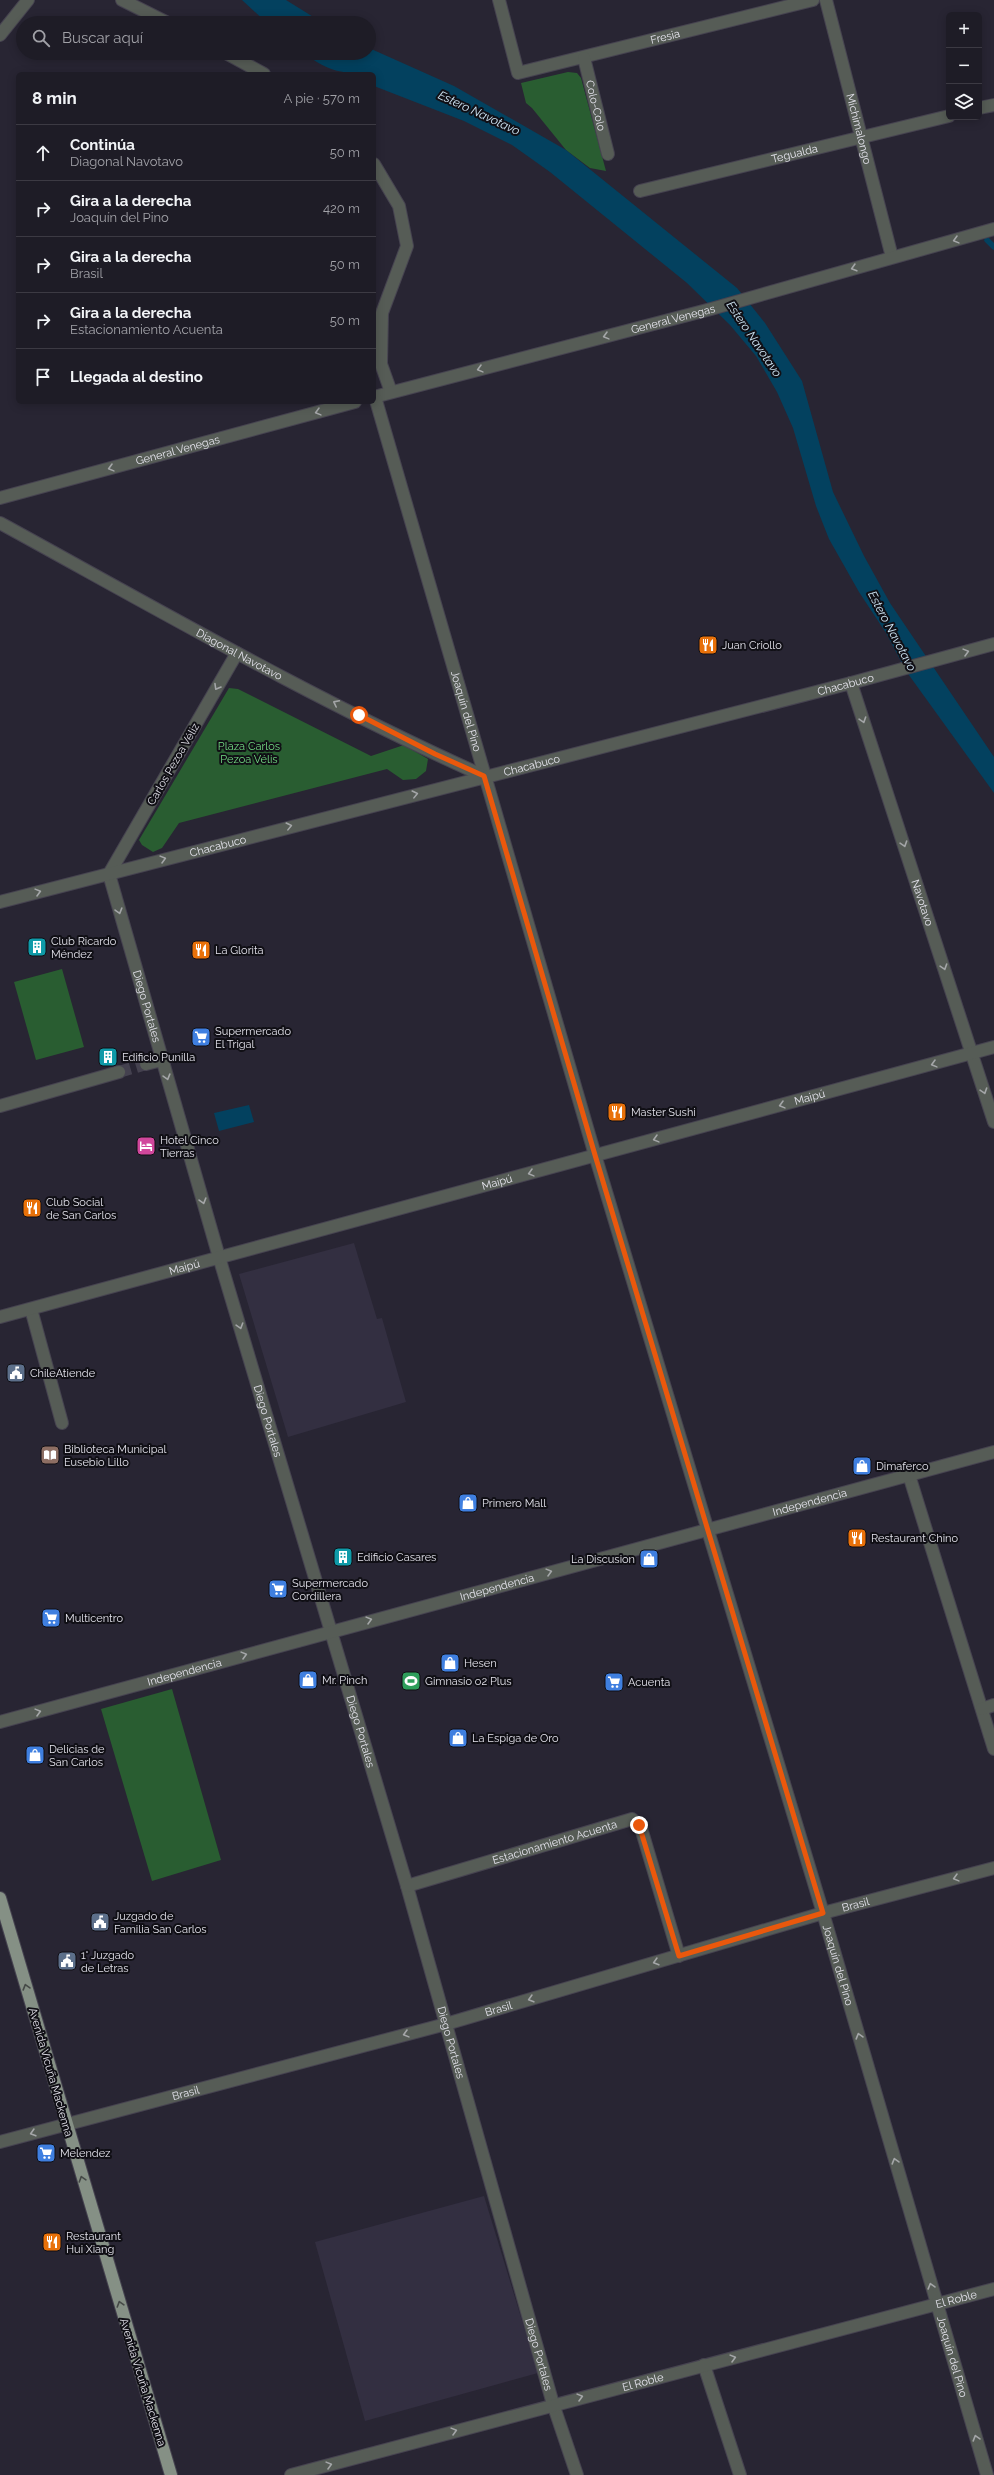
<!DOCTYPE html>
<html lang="es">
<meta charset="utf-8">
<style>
:root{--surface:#1e1c26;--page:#2b2932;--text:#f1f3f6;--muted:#a1a1a7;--line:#3c3a43}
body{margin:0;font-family:Raleway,sans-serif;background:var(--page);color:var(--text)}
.controls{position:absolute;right:12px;top:12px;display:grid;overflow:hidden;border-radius:6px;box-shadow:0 2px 10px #0003}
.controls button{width:36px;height:36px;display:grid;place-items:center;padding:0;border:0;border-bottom:1px solid var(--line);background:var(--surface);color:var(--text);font:20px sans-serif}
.stop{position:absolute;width:12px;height:12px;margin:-9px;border:3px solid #ea580c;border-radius:50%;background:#fff}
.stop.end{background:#ea580c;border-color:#fff;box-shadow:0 1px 4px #0008}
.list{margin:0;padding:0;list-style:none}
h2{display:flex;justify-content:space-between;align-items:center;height:52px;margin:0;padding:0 16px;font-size:17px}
h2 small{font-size:13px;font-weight:400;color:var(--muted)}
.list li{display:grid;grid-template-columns:26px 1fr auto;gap:12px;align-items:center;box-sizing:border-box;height:56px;padding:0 16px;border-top:1px solid var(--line)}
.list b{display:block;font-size:15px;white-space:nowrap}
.list p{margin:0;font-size:13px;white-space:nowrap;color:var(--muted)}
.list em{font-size:13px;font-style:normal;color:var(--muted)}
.icon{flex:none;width:22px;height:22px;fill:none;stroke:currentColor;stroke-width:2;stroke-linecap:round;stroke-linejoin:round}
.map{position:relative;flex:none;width:994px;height:2475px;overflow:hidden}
.search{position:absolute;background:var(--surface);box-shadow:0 2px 10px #0003;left:16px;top:16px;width:360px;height:44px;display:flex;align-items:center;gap:10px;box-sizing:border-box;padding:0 14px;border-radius:22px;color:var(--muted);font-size:15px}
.panel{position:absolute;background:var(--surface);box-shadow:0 2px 10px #0003;left:16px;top:72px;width:360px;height:332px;border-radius:6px}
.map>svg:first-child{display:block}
</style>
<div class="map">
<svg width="994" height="2475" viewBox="0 0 994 2475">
<rect width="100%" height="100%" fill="#282533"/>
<g fill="#332f41">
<path d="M 354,1243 L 377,1319 L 382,1318 L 406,1402 L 288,1437 L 239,1274 Z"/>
<path d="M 484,2196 L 538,2373 L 365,2421 L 315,2242 Z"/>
</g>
<g fill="#295d31">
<path d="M 568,72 L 577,73 L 581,78 L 606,171 L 590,168 L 566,150 L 532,108 L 526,103 L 521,83 Z"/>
<path d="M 229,688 L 238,689 L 371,756 L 404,745 L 428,759 L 426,771 L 416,779 L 403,780 L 387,769 L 179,823 L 162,848 L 153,852 L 142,845 L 139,840 Z"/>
<path d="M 62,969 L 84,1047 L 36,1060 L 14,982 Z"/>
<path d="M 172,1689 L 221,1860 L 152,1881 L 101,1709 Z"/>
</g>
<g fill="#03415f">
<path d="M 242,0 L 286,0 L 323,23 L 267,23 Z"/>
<path d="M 369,48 L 454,86 L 566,150 L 737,288 L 765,323 L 802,381 L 833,492 L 864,556 L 890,603 L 994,757 L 994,793 L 906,671 L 886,633 L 859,592 L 829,539 L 816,506 L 793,428 L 777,392 L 756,356 L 730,325 L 687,283 L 550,172 L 512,145 L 464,121 L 374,86 L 374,74 C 344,74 328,72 304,53 L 369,53 Z"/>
<path d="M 249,1105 L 254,1122 L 219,1131 L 214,1113 Z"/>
</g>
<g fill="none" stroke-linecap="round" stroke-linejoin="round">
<path stroke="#03415f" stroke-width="5.5" d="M 987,240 L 994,247"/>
<path stroke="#44414f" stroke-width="12" stroke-dasharray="12 6" stroke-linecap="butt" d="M 119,1072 L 146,1064"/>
<defs>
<g id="minor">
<path d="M 122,0 L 168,23"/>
<path id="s1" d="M 499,0 L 518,73 L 813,0"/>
<path id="s2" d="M 826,0 L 892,257"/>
<path d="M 0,35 L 28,0"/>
<path d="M 226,53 L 264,74"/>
<path id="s3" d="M 584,58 L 608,154"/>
<path d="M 979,108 L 994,105"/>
<path d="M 374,164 L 399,206 L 407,246 L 382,313 L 381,364 L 391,392"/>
<path id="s4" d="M 640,191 L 949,116"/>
<path id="s5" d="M 374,397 L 711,309 L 994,229"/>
<path id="s6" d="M 375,397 L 595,1155 L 823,1913 L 987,2475"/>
<path id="s7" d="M 0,498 L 355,402"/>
<path id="s8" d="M 0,523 C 159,610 318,702 484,776"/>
<path id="s9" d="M 237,653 L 109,874 L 219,1257 L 407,1886 L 553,2404 L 577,2475"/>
<path id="s10" d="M 851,683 L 994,1122"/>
<path id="s11" d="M 0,902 L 851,683 L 994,644"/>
<path d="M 146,1064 L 162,1060"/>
<path d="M 0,1106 L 119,1072"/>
<path d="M 31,1309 L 62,1423"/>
<path id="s12" d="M 0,1317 L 994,1047"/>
<path d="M 909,1475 L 994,1749"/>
<path d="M 982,1709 L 994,1705"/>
<path id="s13" d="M 0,1722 L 994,1452"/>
<path id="s14" d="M 407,1886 L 632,1819 L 641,1828 L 679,1956"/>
<path id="s15" d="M 0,2142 L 446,2024 L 823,1913 L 994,1868"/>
<path d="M 704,2365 L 740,2475"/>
<path id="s16" d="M 291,2475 L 994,2289"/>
</g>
<path id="major" d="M 0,1898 L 171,2475"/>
</defs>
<use href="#minor" stroke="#464350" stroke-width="14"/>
<use href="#major" stroke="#464350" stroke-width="14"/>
<use href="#minor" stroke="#565c56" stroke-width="12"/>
<use href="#major" stroke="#859085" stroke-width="12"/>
</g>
<defs><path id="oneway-chevron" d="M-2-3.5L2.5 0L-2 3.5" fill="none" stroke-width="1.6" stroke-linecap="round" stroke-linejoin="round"/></defs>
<g stroke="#a4a6a8">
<use href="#oneway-chevron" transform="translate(956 240) rotate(165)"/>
<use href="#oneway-chevron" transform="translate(854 268) rotate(164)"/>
<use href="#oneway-chevron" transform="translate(606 336) rotate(165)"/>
<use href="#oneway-chevron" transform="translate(480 369) rotate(165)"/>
<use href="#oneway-chevron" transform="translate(318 412) rotate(165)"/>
<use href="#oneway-chevron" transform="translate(111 468) rotate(165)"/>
<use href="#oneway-chevron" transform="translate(966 652) rotate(-15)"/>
<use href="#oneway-chevron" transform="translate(217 687) rotate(120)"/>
<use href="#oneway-chevron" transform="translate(336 703) rotate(-153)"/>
<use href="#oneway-chevron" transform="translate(863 720) rotate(72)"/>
<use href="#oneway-chevron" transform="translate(415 794) rotate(-14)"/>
<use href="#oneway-chevron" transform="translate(289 826) rotate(-14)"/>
<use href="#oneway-chevron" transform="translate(904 844) rotate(72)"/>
<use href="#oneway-chevron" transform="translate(163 859) rotate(-15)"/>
<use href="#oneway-chevron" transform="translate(38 892) rotate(-15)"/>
<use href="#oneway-chevron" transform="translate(119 911) rotate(74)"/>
<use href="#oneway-chevron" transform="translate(944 967) rotate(72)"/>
<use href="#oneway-chevron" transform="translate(934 1064) rotate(165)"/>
<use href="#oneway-chevron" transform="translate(167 1077) rotate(74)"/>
<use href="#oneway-chevron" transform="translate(984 1091) rotate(72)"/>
<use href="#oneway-chevron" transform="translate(782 1105) rotate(165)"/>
<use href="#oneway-chevron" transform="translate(656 1139) rotate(165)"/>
<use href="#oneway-chevron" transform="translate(531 1173) rotate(165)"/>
<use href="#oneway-chevron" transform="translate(203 1201) rotate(74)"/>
<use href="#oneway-chevron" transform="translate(240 1326) rotate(73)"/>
<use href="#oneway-chevron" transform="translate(549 1572) rotate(-15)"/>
<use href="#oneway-chevron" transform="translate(369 1620) rotate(-15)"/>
<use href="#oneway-chevron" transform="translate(244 1655) rotate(-15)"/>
<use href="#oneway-chevron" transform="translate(38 1712) rotate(-15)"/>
<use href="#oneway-chevron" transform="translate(956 1878) rotate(165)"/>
<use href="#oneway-chevron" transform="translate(656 1962) rotate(164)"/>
<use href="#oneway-chevron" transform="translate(531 1999) rotate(164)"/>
<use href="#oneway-chevron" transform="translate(406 2034) rotate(165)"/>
<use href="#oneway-chevron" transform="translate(859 2036) rotate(-106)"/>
<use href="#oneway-chevron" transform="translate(33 2133) rotate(164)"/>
<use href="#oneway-chevron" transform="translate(895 2161) rotate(-106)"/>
<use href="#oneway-chevron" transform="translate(931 2286) rotate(-106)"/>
<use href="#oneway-chevron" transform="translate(733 2358) rotate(-15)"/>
<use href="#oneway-chevron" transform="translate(580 2397) rotate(-15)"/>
<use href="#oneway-chevron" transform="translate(454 2431) rotate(-15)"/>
<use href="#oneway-chevron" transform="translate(976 2438) rotate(-106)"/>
<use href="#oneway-chevron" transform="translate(329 2465) rotate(-15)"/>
</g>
<g stroke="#454947">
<use href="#oneway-chevron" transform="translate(26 1987) rotate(-106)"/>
<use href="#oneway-chevron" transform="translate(82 2179) rotate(-107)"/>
<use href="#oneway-chevron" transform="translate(120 2304) rotate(-107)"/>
</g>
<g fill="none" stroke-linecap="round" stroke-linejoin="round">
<path stroke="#ea580c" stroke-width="5" d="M 359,715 L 435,754 L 484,776 L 595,1155 L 823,1913 L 679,1956 L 639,1825"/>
</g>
<defs>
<symbol id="restaurant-square" viewBox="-11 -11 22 22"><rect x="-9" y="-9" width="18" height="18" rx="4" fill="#e8710a" stroke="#100f15"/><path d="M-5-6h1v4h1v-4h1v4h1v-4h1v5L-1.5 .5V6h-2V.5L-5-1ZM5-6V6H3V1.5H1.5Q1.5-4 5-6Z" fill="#fff"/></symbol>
<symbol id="building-square" viewBox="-11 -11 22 22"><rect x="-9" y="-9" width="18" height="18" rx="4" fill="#0f9aa8" stroke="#100f15"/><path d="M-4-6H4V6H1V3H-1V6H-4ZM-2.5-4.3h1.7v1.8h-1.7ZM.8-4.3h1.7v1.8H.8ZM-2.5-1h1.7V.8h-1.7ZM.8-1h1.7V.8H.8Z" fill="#fff"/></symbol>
<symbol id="supermarket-square" viewBox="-11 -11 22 22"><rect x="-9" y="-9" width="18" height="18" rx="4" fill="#3f7fe0" stroke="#100f15"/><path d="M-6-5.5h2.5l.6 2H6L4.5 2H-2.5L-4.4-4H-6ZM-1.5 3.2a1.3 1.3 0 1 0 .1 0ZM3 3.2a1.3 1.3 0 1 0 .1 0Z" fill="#fff"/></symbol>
<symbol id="hotel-square" viewBox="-11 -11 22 22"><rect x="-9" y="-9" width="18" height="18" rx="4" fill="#d1479c" stroke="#100f15"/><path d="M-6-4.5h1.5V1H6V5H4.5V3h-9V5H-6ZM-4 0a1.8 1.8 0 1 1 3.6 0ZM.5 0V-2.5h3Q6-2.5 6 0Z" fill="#fff"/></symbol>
<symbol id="civic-square" viewBox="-11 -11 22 22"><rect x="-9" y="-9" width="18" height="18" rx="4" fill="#5c6f8a" stroke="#100f15"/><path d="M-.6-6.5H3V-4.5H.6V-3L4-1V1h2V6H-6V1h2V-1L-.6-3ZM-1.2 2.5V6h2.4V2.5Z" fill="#fff"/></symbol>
<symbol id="library-square" viewBox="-11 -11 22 22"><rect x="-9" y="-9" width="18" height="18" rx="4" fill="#8d6e63" stroke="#100f15"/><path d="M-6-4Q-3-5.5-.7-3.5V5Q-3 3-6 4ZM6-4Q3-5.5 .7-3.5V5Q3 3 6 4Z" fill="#fff"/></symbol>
<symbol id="shop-square" viewBox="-11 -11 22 22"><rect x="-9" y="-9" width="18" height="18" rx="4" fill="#3f7fe0" stroke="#100f15"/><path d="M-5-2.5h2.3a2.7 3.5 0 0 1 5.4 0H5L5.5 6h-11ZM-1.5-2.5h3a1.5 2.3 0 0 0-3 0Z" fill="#fff"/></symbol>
<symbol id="stadium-square" viewBox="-11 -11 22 22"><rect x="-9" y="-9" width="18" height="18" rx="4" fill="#2e9e5b" stroke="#100f15"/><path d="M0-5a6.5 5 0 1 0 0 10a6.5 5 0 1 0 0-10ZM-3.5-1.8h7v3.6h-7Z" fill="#fff"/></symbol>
</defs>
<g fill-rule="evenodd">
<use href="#restaurant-square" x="697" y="634" width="22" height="22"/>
<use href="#building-square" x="26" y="936" width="22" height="22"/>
<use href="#restaurant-square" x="190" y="939" width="22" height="22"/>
<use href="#supermarket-square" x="190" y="1026" width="22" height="22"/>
<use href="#building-square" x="97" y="1046" width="22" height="22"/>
<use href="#restaurant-square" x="606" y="1101" width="22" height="22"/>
<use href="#hotel-square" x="135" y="1135" width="22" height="22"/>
<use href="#restaurant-square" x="21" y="1197" width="22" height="22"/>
<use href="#civic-square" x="5" y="1362" width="22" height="22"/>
<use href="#library-square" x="39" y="1444" width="22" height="22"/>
<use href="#shop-square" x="851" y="1455" width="22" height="22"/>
<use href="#shop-square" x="457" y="1492" width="22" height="22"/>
<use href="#restaurant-square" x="846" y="1527" width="22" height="22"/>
<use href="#building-square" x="332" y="1546" width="22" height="22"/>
<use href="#shop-square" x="638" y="1548" width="22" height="22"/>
<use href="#supermarket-square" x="267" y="1578" width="22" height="22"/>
<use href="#supermarket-square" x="40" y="1607" width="22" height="22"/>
<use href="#shop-square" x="439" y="1652" width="22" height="22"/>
<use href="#shop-square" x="297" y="1669" width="22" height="22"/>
<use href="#stadium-square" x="400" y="1670" width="22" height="22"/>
<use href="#supermarket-square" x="603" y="1671" width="22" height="22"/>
<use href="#shop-square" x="447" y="1727" width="22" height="22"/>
<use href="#shop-square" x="24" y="1744" width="22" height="22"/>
<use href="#civic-square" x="89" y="1911" width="22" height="22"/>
<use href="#civic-square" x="56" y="1950" width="22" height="22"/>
<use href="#supermarket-square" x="35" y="2142" width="22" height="22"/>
<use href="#restaurant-square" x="41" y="2231" width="22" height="22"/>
</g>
<g text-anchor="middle" stroke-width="4" stroke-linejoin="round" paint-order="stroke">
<g font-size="11" fill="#e3e2eb" stroke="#100f15">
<text dy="4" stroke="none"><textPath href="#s1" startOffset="227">Fresia</textPath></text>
<text dy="4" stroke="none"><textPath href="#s3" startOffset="49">Colo-Colo</textPath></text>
<text dy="4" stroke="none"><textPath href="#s2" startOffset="133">Michimalongo</textPath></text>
<text dy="4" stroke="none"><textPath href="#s4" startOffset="159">Tegualda</textPath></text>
<text dy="4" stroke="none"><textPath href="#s5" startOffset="309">General Venegas</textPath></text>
<text dy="4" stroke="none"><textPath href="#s7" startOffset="184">General Venegas</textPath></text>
<text dy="4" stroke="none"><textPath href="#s8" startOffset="273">Diagonal Navotavo</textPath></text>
<text dy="4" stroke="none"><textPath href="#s11" startOffset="873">Chacabuco</textPath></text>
<text dy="4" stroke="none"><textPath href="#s6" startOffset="327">Joaquín del Pino</textPath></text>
<text transform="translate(173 764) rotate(-60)" y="4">Carlos Pezoa Véliz</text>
<text dy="4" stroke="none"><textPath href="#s11" startOffset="549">Chacabuco</textPath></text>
<text dy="4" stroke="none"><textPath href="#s11" startOffset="225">Chacabuco</textPath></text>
<text dy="4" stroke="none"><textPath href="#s10" startOffset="231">Navotavo</textPath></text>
<text dy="4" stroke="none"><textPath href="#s9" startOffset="393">Diego Portales</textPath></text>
<text dy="4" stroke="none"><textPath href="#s12" startOffset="839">Maipú</textPath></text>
<text dy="4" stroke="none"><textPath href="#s12" startOffset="515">Maipú</textPath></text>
<text dy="4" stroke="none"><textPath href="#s12" startOffset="191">Maipú</textPath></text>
<text dy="4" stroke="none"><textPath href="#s9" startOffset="825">Diego Portales</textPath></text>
<text dy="4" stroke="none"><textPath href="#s13" startOffset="839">Independencia</textPath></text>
<text dy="4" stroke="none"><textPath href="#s13" startOffset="515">Independencia</textPath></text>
<text dy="4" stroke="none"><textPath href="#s13" startOffset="191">Independencia</textPath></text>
<text dy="4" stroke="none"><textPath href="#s9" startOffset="1149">Diego Portales</textPath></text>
<text dy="4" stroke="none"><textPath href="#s14" startOffset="154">Estacionamiento Acuenta</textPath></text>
<text dy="4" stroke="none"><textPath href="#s15" startOffset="888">Brasil</textPath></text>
<text dy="4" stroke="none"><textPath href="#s6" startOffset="1635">Joaquín del Pino</textPath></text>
<text dy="4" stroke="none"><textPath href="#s15" startOffset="516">Brasil</textPath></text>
<text dy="4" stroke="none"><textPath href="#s9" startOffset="1473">Diego Portales</textPath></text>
<text transform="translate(51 2072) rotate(74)" y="4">Avenida Vicuña Mackenna</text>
<text dy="4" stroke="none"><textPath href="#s15" startOffset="192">Brasil</textPath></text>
<text dy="4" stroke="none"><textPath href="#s16" startOffset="688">El Roble</textPath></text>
<text dy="4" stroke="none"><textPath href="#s9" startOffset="1797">Diego Portales</textPath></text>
<text dy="4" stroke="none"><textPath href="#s6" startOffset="2043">Joaquín del Pino</textPath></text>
<text dy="4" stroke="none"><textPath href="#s16" startOffset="364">El Roble</textPath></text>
<text transform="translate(143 2382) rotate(73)" y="4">Avenida Vicuña Mackenna</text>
</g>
<g font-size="11" fill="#e3e2eb" stroke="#100f15" text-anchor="start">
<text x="722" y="649">Juan Criollo</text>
<text x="51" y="945">Club Ricardo<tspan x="51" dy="13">Méndez</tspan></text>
<text x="215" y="954">La Glorita</text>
<text x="215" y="1035">Supermercado<tspan x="215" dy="13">El Trigal</tspan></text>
<text x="122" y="1061">Edificio Punilla</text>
<text x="631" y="1116">Master Sushi</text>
<text x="160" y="1144">Hotel Cinco<tspan x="160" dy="13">Tierras</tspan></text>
<text x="46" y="1206">Club Social<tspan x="46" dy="13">de San Carlos</tspan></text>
<text x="30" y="1377">ChileAtiende</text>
<text x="64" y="1453">Biblioteca Municipal<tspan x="64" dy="13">Eusebio Lillo</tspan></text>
<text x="876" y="1470">Dimaferco</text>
<text x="482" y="1507">Primero Mall</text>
<text x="871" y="1542">Restaurant Chino</text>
<text x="357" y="1561">Edificio Casares</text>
<text x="635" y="1563" text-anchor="end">La Discusion</text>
<text x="292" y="1587">Supermercado<tspan x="292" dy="13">Cordillera</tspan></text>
<text x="65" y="1622">Multicentro</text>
<text x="464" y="1667">Hesen</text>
<text x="322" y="1684">Mr. Pinch</text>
<text x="425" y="1685">Gimnasio o2 Plus</text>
<text x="628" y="1686">Acuenta</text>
<text x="472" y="1742">La Espiga de Oro</text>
<text x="49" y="1753">Delicias de<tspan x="49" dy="13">San Carlos</tspan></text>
<text x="114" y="1920">Juzgado de<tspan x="114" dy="13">Familia San Carlos</tspan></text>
<text x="81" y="1959">1° Juzgado<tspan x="81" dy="13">de Letras</tspan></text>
<text x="60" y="2157">Melendez</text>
<text x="66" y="2240">Restaurant<tspan x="66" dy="13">Hui Xiang</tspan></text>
</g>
<g font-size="11" fill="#74dc84" stroke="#100f15">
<text x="249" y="750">Plaza Carlos<tspan x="249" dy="13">Pezoa Vélis</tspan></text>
</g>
<g font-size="12" font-style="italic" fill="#d0e7f6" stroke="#100f15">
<text transform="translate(479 113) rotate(25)" y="4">Estero Navotavo</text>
<text transform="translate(754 339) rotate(56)" y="4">Estero Navotavo</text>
<text transform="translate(892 631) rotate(62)" y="4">Estero Navotavo</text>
</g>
</g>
</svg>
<div class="controls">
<button>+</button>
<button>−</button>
<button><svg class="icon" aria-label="layers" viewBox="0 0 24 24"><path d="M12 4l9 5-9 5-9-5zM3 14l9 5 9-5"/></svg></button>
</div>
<div class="stop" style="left:359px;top:715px"></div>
<div class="stop end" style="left:639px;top:1825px"></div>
<div class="search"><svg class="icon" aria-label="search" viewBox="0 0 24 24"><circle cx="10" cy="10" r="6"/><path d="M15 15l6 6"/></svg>Buscar aquí</div>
<section class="panel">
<h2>8 min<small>A pie · 570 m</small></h2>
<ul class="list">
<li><svg class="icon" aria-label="ahead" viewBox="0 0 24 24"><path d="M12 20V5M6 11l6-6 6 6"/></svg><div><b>Continúa</b><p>Diagonal Navotavo</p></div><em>50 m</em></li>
<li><svg class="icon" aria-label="right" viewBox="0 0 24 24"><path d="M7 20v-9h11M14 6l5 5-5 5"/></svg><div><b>Gira a la derecha</b><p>Joaquín del Pino</p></div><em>420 m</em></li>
<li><svg class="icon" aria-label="right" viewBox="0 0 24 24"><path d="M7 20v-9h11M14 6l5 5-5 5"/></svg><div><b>Gira a la derecha</b><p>Brasil</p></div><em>50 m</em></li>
<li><svg class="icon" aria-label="right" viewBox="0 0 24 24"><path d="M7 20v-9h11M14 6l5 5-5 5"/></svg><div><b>Gira a la derecha</b><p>Estacionamiento Acuenta</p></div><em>50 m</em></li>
<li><svg class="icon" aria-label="arrive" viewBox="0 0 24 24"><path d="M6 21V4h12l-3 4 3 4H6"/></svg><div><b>Llegada al destino</b></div></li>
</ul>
</section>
</div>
